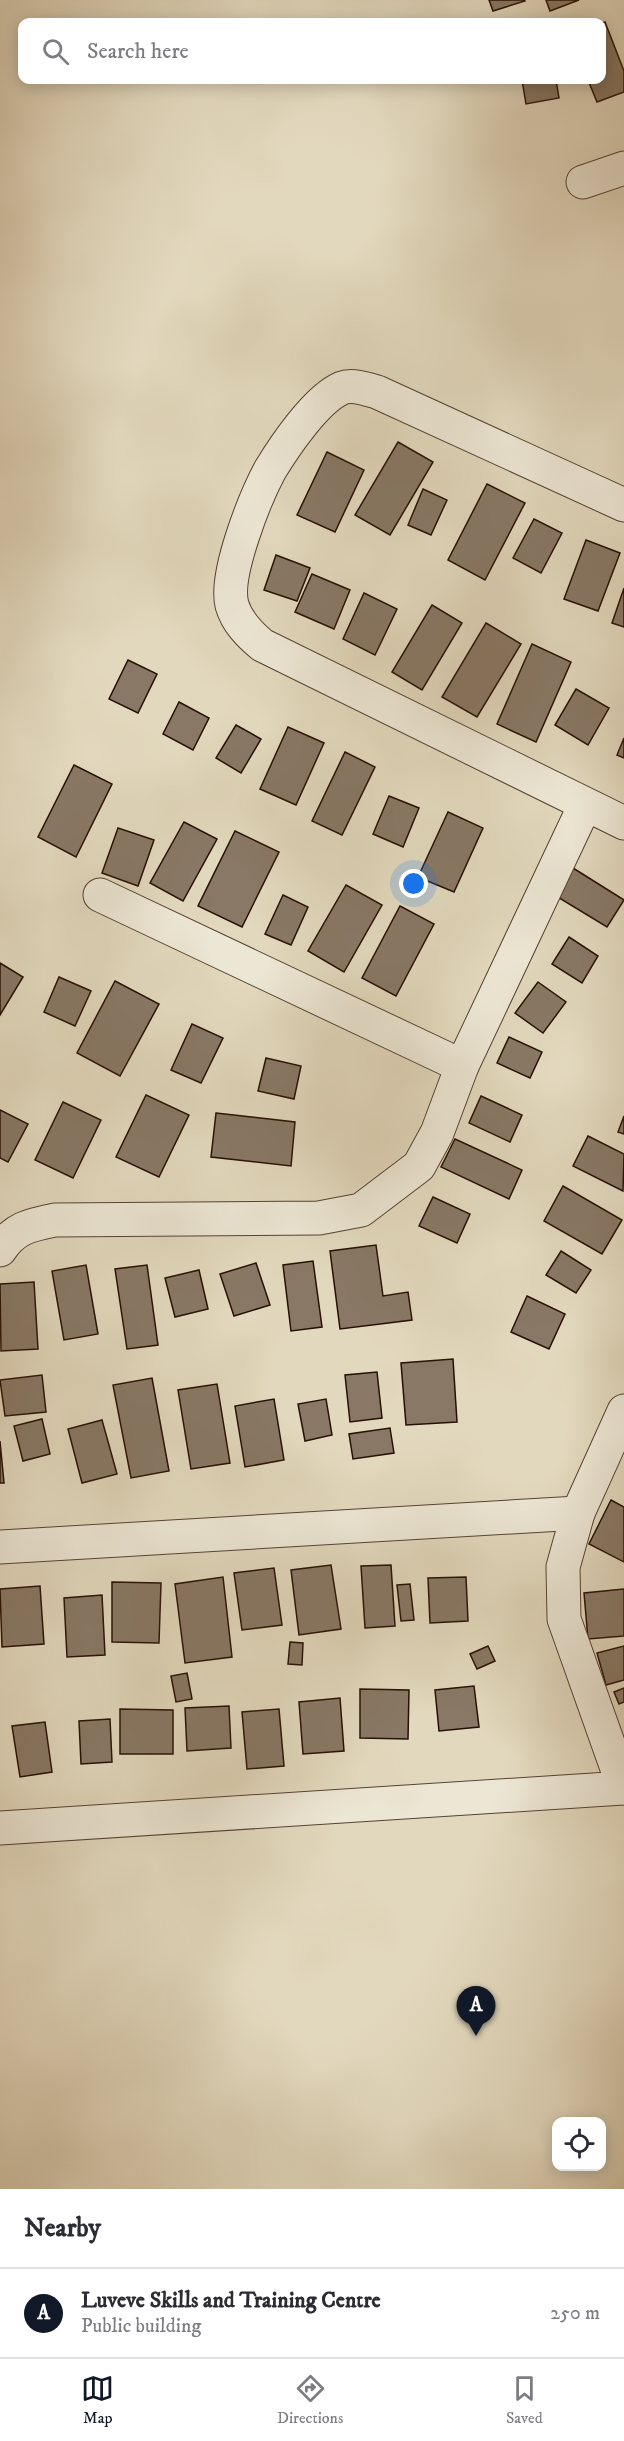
<!DOCTYPE html>
<style>
:root{--surface:#fff;--page:#f7f7f7;--text:#2b2b33;--muted:#7c7c81;--line:#e1e1e2;--accent:#111827}
body{margin:0;font-family:"IM FELL DW Pica",serif;background:var(--page);color:var(--text)}
.controls{position:absolute;right:18px;bottom:18px;display:grid;overflow:hidden;border-radius:12px;box-shadow:0 3px 15px #0003}
.controls button{width:54px;height:54px;display:grid;place-items:center;padding:0;border:0;border-bottom:2px solid var(--line);background:var(--surface);color:var(--text);font:30px sans-serif}
.you{position:absolute;left:414px;top:884px;width:21px;height:21px;margin:-15px;border:4px solid #fff;border-radius:50%;background:#1a73e8;box-shadow:0 0 0 9px #1a73e833}
.badge{display:grid;place-items:center;width:39px;height:39px;border-radius:50%;background:var(--accent);color:#fff;font-size:20px;font-weight:700}
.pin{position:absolute;translate:-50% -50px;filter:drop-shadow(0 2px 3px #0008)}
.pin::after{content:'';position:absolute;top:32px;width:21px;height:18px;background:inherit;clip-path:polygon(0 0,100% 0,50% 100%)}
.list{margin:0;padding:0;list-style:none}
h2{display:flex;justify-content:space-between;align-items:center;height:78px;margin:0;padding:0 24px;font-size:26px}
h2 small{font-size:20px;font-weight:400;color:var(--muted)}
.list li{display:grid;grid-template-columns:39px 1fr auto;gap:18px;align-items:center;box-sizing:border-box;height:90px;padding:0 24px;border-top:2px solid var(--line)}
.list b{display:block;font-size:22px;white-space:nowrap}
.list p{margin:0;font-size:20px;white-space:nowrap;color:var(--muted)}
.list em{font-size:20px;font-style:normal;color:var(--muted)}
.icon{flex:none;width:33px;height:33px;fill:none;stroke:currentColor;stroke-width:2;stroke-linecap:round;stroke-linejoin:round}
.map{position:relative;flex:none;width:624px;height:2189px;overflow:hidden}
.search{position:absolute;background:var(--surface);box-shadow:0 3px 15px #0003;left:18px;right:18px;top:18px;height:66px;display:flex;align-items:center;gap:15px;box-sizing:border-box;padding:0 21px;border-radius:12px;color:var(--muted);font-size:22px}
.sheet{height:168px;background:var(--surface)}
nav{display:flex;justify-content:space-around;align-items:center;box-sizing:border-box;height:84px;border-top:2px solid var(--line);background:var(--surface);font-size:16px;color:var(--muted)}
nav a{display:grid;justify-items:center;gap:3px}
nav .on{color:var(--accent)}
.map>svg:first-child{display:block}
</style>
<div class="map">
<svg width="624" height="2189" viewBox="0 0 624 2189">
<rect width="100%" height="100%" fill="#e2d8bd"/>
<filter id="stains"><feTurbulence type="fractalNoise" baseFrequency=".00333" numOctaves="4"/><feColorMatrix values="0 0 0 0 .2 0 0 0 0 .09 0 0 0 0 .02 0 0 0 .5 -.17"/></filter>
<radialGradient id="worn" r=".72"><stop offset=".6" stop-color="#630" stop-opacity="0"/><stop offset="1" stop-color="#630" stop-opacity=".3"/></radialGradient>
<g fill="#887865" stroke="#271005" stroke-width="1.5">
<path d="M 489,0 L 524,0 L 525,1 L 493,11 Z"/>
<path d="M 546,0 L 579,0 L 550,11 Z"/>
<path d="M 605,22 L 624,71 L 624,92 L 597,102 L 588,80 L 602,80 L 602,23 Z"/>
<path d="M 522,80 L 556,80 L 559,98 L 526,104 Z"/>
<path d="M 398,442 L 433,462 L 390,535 L 355,515 Z"/>
<path d="M 327,452 L 364,470 L 335,532 L 297,515 Z"/>
<path d="M 487,484 L 525,503 L 485,580 L 448,560 Z"/>
<path d="M 423,489 L 447,500 L 431,535 L 408,525 Z"/>
<path d="M 534,519 L 562,533 L 541,573 L 513,558 Z"/>
<path d="M 586,540 L 620,553 L 598,611 L 564,599 Z"/>
<path d="M 276,555 L 310,568 L 297,601 L 264,590 Z"/>
<path d="M 312,574 L 350,590 L 334,629 L 295,612 Z"/>
<path d="M 624,588 L 624,627 L 612,623 Z"/>
<path d="M 364,593 L 397,609 L 375,655 L 343,639 Z"/>
<path d="M 432,605 L 462,623 L 422,690 L 392,672 Z"/>
<path d="M 486,623 L 521,644 L 477,717 L 442,697 Z"/>
<path d="M 532,644 L 571,662 L 536,742 L 497,724 Z"/>
<path d="M 128,660 L 157,674 L 138,713 L 109,699 Z"/>
<path d="M 576,689 L 609,708 L 588,745 L 555,725 Z"/>
<path d="M 179,702 L 209,718 L 193,750 L 163,734 Z"/>
<path d="M 236,725 L 261,739 L 241,773 L 216,758 Z"/>
<path d="M 288,727 L 324,743 L 296,805 L 260,789 Z"/>
<path d="M 624,738 L 624,758 L 617,755 Z"/>
<path d="M 345,752 L 375,767 L 342,835 L 312,821 Z"/>
<path d="M 74,765 L 112,784 L 76,857 L 38,837 Z"/>
<path d="M 389,796 L 419,808 L 403,847 L 373,834 Z"/>
<path d="M 448,812 L 483,828 L 454,892 L 418,877 Z"/>
<path d="M 184,822 L 217,839 L 183,901 L 150,883 Z"/>
<path d="M 118,828 L 154,840 L 138,886 L 102,873 Z"/>
<path d="M 235,831 L 279,852 L 242,927 L 198,906 Z"/>
<path d="M 573,868 L 624,900 L 607,927 L 556,896 Z"/>
<path d="M 346,885 L 382,905 L 344,972 L 308,951 Z"/>
<path d="M 283,895 L 308,907 L 291,945 L 265,934 Z"/>
<path d="M 400,906 L 434,924 L 396,996 L 362,978 Z"/>
<path d="M 569,937 L 598,956 L 582,983 L 552,964 Z"/>
<path d="M 0,963 L 23,977 L 0,1015 Z"/>
<path d="M 59,977 L 91,991 L 75,1026 L 44,1012 Z"/>
<path d="M 115,981 L 159,1004 L 120,1076 L 77,1053 Z"/>
<path d="M 538,982 L 566,1002 L 543,1033 L 515,1013 Z"/>
<path d="M 192,1024 L 223,1038 L 201,1083 L 171,1070 Z"/>
<path d="M 509,1037 L 542,1052 L 530,1078 L 497,1063 Z"/>
<path d="M 266,1058 L 301,1066 L 294,1099 L 258,1091 Z"/>
<path d="M 146,1095 L 189,1115 L 159,1177 L 116,1157 Z"/>
<path d="M 481,1096 L 522,1115 L 510,1142 L 469,1123 Z"/>
<path d="M 63,1102 L 101,1120 L 73,1178 L 35,1160 Z"/>
<path d="M 0,1110 L 28,1124 L 8,1162 L 0,1158 Z"/>
<path d="M 216,1113 L 295,1122 L 291,1166 L 211,1157 Z"/>
<path d="M 624,1116 L 624,1134 L 618,1132 Z"/>
<path d="M 588,1136 L 624,1154 L 623,1191 L 573,1166 Z"/>
<path d="M 455,1139 L 522,1170 L 509,1199 L 441,1167 Z"/>
<path d="M 563,1186 L 622,1220 L 602,1254 L 544,1221 Z"/>
<path d="M 433,1197 L 470,1214 L 457,1243 L 419,1226 Z"/>
<path d="M 376,1245 L 383,1296 L 408,1292 L 412,1320 L 340,1329 L 330,1251 Z"/>
<path d="M 561,1251 L 591,1270 L 576,1293 L 546,1275 Z"/>
<path d="M 313,1261 L 322,1327 L 291,1331 L 283,1265 Z"/>
<path d="M 256,1263 L 270,1305 L 234,1316 L 220,1274 Z"/>
<path d="M 86,1265 L 98,1334 L 64,1340 L 52,1271 Z"/>
<path d="M 147,1265 L 158,1345 L 127,1349 L 115,1269 Z"/>
<path d="M 199,1270 L 208,1309 L 175,1317 L 165,1278 Z"/>
<path d="M 34,1282 L 38,1349 L 1,1351 L 0,1284 Z"/>
<path d="M 527,1296 L 565,1314 L 549,1349 L 511,1332 Z"/>
<path d="M 453,1359 L 457,1422 L 406,1425 L 401,1363 Z"/>
<path d="M 377,1372 L 382,1418 L 350,1422 L 345,1375 Z"/>
<path d="M 42,1375 L 46,1412 L 5,1416 L 0,1380 Z"/>
<path d="M 152,1378 L 169,1471 L 131,1478 L 113,1385 Z"/>
<path d="M 217,1384 L 230,1463 L 191,1469 L 178,1390 Z"/>
<path d="M 274,1399 L 284,1460 L 245,1467 L 235,1406 Z"/>
<path d="M 326,1399 L 332,1435 L 305,1441 L 298,1404 Z"/>
<path d="M 42,1419 L 50,1454 L 23,1461 L 14,1426 Z"/>
<path d="M 102,1420 L 117,1474 L 82,1483 L 68,1429 Z"/>
<path d="M 390,1428 L 394,1453 L 353,1459 L 349,1434 Z"/>
<path d="M 0,1441 L 4,1483 L 0,1483 Z"/>
<path d="M 611,1500 L 624,1507 L 624,1562 L 589,1544 Z"/>
<path d="M 331,1565 L 341,1629 L 299,1635 L 291,1570 Z"/>
<path d="M 391,1565 L 395,1626 L 365,1628 L 361,1566 Z"/>
<path d="M 274,1568 L 282,1625 L 242,1630 L 234,1573 Z"/>
<path d="M 223,1577 L 232,1657 L 185,1663 L 175,1584 Z"/>
<path d="M 466,1577 L 468,1621 L 430,1623 L 428,1578 Z"/>
<path d="M 112,1582 L 161,1583 L 159,1643 L 112,1642 Z"/>
<path d="M 410,1584 L 414,1620 L 401,1621 L 397,1585 Z"/>
<path d="M 40,1586 L 44,1644 L 2,1647 L 0,1589 Z"/>
<path d="M 624,1589 L 624,1636 L 588,1639 L 584,1593 Z"/>
<path d="M 102,1595 L 105,1655 L 67,1657 L 64,1598 Z"/>
<path d="M 290,1642 L 303,1643 L 302,1665 L 288,1664 Z"/>
<path d="M 488,1646 L 495,1661 L 477,1669 L 470,1654 Z"/>
<path d="M 624,1646 L 624,1680 L 606,1685 L 597,1653 Z"/>
<path d="M 187,1673 L 192,1699 L 176,1702 L 171,1676 Z"/>
<path d="M 474,1686 L 479,1727 L 439,1731 L 435,1690 Z"/>
<path d="M 624,1688 L 624,1702 L 619,1704 L 614,1692 Z"/>
<path d="M 360,1689 L 409,1690 L 408,1739 L 360,1738 Z"/>
<path d="M 340,1698 L 344,1751 L 303,1754 L 299,1702 Z"/>
<path d="M 229,1706 L 231,1748 L 187,1751 L 185,1708 Z"/>
<path d="M 120,1709 L 173,1710 L 173,1754 L 120,1754 Z"/>
<path d="M 279,1709 L 284,1766 L 247,1769 L 242,1712 Z"/>
<path d="M 110,1719 L 112,1762 L 81,1764 L 79,1721 Z"/>
<path d="M 45,1722 L 52,1772 L 20,1777 L 12,1726 Z"/>
</g>
<g fill="none" stroke-linecap="round" stroke-linejoin="round">
<defs>
<g id="street">
<path d="M 583,182 L 624,168"/>
<path d="M 624,505 L 377,392 C 367,389 352,384 342,388 C 316,399 284,447 270,470 C 255,498 224,575 232,605 C 237,622 249,634 262,645 L 624,823"/>
<path d="M 100,895 L 462,1066"/>
<path d="M 0,1250 C 14,1228 30,1225 55,1220 L 319,1218 L 361,1210 L 419,1166 L 437,1133 L 462,1066 L 585,805"/>
<path d="M 624,1411 L 578,1513 L 563,1567 L 564,1619 L 624,1788"/>
<path d="M 0,1547 L 578,1513"/>
<path d="M 0,1828 L 624,1788"/>
</g>
</defs>
<use href="#street" stroke="#564233" stroke-width="35"/>
<use href="#street" stroke="#ece6d4" stroke-width="33"/>
</g>
<rect width="100%" height="100%" filter="url(#stains)"/>
<rect width="100%" height="100%" fill="url(#worn)"/>
</svg>
<div class="controls">
<button><svg class="icon" aria-label="locate" viewBox="0 0 24 24"><circle cx="12" cy="12" r="6"/><path d="M12 2v4M12 18v4M2 12h4M18 12h4"/></svg></button>
</div>
<div class="you"></div>
<div class="pin badge" style="left:476px;top:2036px">A</div>
<div class="search"><svg class="icon" aria-label="search" viewBox="0 0 24 24"><circle cx="10" cy="10" r="6"/><path d="M15 15l6 6"/></svg>Search here</div>
</div>
<section class="sheet">
<h2>Nearby<small></small></h2>
<ul class="list">
<li><span class="badge">A</span><div><b>Luveve Skills and Training Centre</b><p>Public building</p></div><em>250 m</em></li>
</ul>
</section>
<nav>
<a class="on"><svg class="icon" aria-label="map" viewBox="0 0 24 24"><path d="M3 6l6-2 6 2 6-2v14l-6 2-6-2-6 2zM9 4v14M15 6v14"/></svg>Map</a>
<a><svg class="icon" aria-label="directions" viewBox="0 0 24 24"><path d="M12 3l9 9-9 9-9-9zM9 14v-3h6M13 9l2 2-2 2"/></svg>Directions</a>
<a><svg class="icon" aria-label="saved" viewBox="0 0 24 24"><path d="M7 4h10v16l-5-4-5 4z"/></svg>Saved</a>
</nav>
